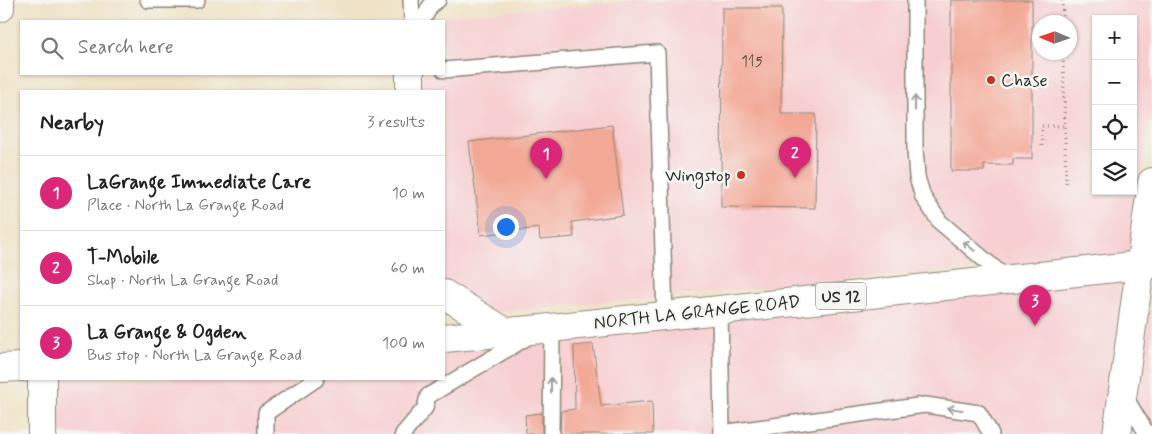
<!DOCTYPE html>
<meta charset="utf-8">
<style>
:root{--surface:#fff;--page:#f6f6f6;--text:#222;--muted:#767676;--line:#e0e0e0;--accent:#db2777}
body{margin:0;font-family:Mynerve,sans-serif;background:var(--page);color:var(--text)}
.controls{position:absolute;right:15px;top:15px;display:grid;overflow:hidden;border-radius:0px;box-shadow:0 1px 4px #0004}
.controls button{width:45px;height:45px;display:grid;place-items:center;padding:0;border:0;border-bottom:1px solid var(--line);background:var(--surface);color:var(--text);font:25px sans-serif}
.compass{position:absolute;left:1032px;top:15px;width:45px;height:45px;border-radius:50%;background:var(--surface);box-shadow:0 1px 4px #0004;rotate:272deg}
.you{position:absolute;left:505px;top:226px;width:18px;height:18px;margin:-12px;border:4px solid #fff;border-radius:50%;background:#1a73e8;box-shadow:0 0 0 8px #1a73e833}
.badge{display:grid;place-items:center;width:32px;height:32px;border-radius:50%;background:var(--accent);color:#fff;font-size:16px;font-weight:700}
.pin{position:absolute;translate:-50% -41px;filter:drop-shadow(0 1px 2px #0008)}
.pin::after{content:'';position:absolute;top:26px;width:18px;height:15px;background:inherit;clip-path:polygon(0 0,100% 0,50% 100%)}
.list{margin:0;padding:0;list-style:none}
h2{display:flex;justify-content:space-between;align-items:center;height:65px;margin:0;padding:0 20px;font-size:21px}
h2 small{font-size:16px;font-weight:400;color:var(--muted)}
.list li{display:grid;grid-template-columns:32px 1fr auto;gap:15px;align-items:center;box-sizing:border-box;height:75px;padding:0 20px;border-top:1px solid var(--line)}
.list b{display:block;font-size:19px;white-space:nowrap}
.list p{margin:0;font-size:16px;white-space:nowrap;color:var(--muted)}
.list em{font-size:16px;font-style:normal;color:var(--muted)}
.icon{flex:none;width:28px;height:28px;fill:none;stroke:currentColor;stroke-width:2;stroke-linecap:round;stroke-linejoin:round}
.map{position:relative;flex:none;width:1152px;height:434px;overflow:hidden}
.search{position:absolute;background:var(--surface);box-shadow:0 1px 4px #0004;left:20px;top:20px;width:425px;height:55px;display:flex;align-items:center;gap:12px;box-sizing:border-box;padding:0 18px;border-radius:0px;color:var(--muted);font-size:19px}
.panel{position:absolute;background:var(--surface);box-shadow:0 1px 4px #0004;left:20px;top:90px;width:425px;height:290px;border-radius:0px}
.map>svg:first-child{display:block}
</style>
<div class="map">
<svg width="1152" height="434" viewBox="0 0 1152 434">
<rect width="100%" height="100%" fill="#f6f6f2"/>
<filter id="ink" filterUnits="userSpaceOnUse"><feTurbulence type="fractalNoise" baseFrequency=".02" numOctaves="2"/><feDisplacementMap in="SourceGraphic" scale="10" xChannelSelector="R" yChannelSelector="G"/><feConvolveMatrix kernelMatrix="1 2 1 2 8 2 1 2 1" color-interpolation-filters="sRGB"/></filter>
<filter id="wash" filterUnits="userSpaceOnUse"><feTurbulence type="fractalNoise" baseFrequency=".0096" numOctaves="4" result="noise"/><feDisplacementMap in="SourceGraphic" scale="20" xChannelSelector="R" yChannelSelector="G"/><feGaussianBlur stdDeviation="1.12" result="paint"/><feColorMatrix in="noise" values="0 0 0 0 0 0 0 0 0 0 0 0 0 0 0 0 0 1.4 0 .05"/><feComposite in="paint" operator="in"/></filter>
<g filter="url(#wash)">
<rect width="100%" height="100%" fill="#efe2c5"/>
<g fill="#f7cfd2" fill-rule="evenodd">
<path d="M 641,0 L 1152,0 L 1152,103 L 1132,254 L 444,317 L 444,91 L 404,91 L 404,74 L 444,74 L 444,21 L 405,21 L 468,14 ZM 1096,19 L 1133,19 L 1133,191 L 1096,191 ZM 1040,22 L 1070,22 L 1070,52 L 1040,52 Z"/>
<path d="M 1133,275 L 1110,434 L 51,434 L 51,379 L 444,379 L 444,339 Z"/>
<path d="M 1152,298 L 1152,434 L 1129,434 Z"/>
</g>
<g id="blocks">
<g fill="#f3a896">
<path d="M 951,0 L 1032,0 L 1032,159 L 1013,159 L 1013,165 L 984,165 L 984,171 L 951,171 Z"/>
<path d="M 722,8 L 782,8 L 781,114 L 816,114 L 815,208 L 721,207 Z"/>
<path d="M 612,125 L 623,215 L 572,222 L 574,237 L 540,240 L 539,228 L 481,235 L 469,142 Z"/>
<path d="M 593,344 L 601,406 L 652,401 L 653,434 L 560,434 L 561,411 L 575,409 L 574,346 Z"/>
<path d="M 542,413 L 542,434 L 526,434 L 525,415 Z"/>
</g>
</g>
</g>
<g filter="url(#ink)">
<use href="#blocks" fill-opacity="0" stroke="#8d8678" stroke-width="1"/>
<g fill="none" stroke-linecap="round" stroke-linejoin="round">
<defs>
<g id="lane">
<path d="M 148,0 L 197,0"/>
<path d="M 411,0 L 412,21"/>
<path d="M 915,0 L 915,149 L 917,177 L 923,197 L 940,222 L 1006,278"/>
<path d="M 422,21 L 431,5 L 438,0"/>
<path d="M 444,70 L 657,53 L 665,316"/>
<path d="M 720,309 L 722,434"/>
<path d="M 1124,395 L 1147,434"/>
<path d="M 722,433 L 925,405 L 979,413 L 991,434"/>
<path d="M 266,434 L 266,413 L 316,379"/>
<path d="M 403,434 L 425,408 L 428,396 L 531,335"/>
<path d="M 551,434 L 552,328"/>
</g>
<g id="street">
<path d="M 0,8 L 0,0"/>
<path d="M 410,91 L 410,74"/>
<path d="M 444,294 L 505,332"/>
<path d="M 42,434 L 42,379"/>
</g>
<g id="primary">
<path d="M 444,338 L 541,329 L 1152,264"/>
<path d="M 0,368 L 21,367"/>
<path d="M 1117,434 L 1152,182"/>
</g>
</defs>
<use href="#lane" stroke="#8d8678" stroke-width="18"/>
<use href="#street" stroke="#8d8678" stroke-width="30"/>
<use href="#primary" stroke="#8d8678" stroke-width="30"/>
<g stroke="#8d8678" stroke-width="3" stroke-dasharray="1 4" stroke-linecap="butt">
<path d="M 1062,0 L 1063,22"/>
<path d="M 1063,52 L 1066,184"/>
<path d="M 1042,146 L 1042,126 L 1065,126"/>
</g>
<use href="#lane" stroke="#fff" stroke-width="15"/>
<use href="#street" stroke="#fff" stroke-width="28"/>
<use href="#primary" stroke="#fff" stroke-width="28"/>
</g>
<defs><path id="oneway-shaft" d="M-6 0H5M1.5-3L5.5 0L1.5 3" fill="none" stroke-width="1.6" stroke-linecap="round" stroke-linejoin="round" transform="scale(1.25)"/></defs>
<g stroke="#a0a0a0">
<use href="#oneway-shaft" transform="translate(915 103) rotate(-90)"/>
<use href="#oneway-shaft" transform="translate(969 246) rotate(-139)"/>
<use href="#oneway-shaft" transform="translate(551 385) rotate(-90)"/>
<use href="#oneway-shaft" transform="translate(955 409) rotate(-172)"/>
</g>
</g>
<g fill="#c8321e" stroke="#f6f6f2" stroke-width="2">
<circle cx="991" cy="80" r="5"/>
<circle cx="741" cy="175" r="5"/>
</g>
<g text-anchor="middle" stroke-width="5" stroke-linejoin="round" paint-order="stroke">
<g font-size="15" fill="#5d4a46">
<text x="752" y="66">115</text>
</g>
<rect fill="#f6f6f2" stroke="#686867" stroke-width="1" x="816" y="282.5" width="50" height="27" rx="4"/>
<g font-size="16" font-weight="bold" fill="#2b2b2b">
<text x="841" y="302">US 12</text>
</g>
<g font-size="18" fill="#2b2b2b" stroke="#f6f6f2" text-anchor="start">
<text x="1001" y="86">Chase</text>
<text x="731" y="181" text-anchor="end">Wingstop</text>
</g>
<g font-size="18" fill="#2b2b2b" stroke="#f6f6f2">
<text transform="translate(697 312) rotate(-6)" y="6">NORTH LA GRANGE ROAD</text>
</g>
</g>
</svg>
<div class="controls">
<button>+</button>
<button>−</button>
<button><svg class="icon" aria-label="locate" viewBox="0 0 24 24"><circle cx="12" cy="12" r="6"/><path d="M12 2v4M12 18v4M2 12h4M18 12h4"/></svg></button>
<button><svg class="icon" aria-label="layers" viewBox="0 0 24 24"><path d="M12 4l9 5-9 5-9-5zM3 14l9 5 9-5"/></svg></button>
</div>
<svg class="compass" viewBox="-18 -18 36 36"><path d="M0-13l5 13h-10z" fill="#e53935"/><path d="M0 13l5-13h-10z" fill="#767676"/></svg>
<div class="you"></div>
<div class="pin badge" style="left:546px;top:179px">1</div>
<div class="pin badge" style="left:795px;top:178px">2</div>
<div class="pin badge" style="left:1035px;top:326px">3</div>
<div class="search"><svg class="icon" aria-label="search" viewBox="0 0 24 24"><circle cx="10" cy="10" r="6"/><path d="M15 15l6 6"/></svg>Search here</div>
<section class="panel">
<h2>Nearby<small>3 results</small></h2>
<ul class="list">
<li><span class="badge">1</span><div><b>LaGrange Immediate Care</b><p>Place · North La Grange Road</p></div><em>10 m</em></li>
<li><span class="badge">2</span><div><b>T-Mobile</b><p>Shop · North La Grange Road</p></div><em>60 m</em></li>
<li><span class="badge">3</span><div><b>La Grange &amp; Ogden</b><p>Bus stop · North La Grange Road</p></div><em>100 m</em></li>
</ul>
</section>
</div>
